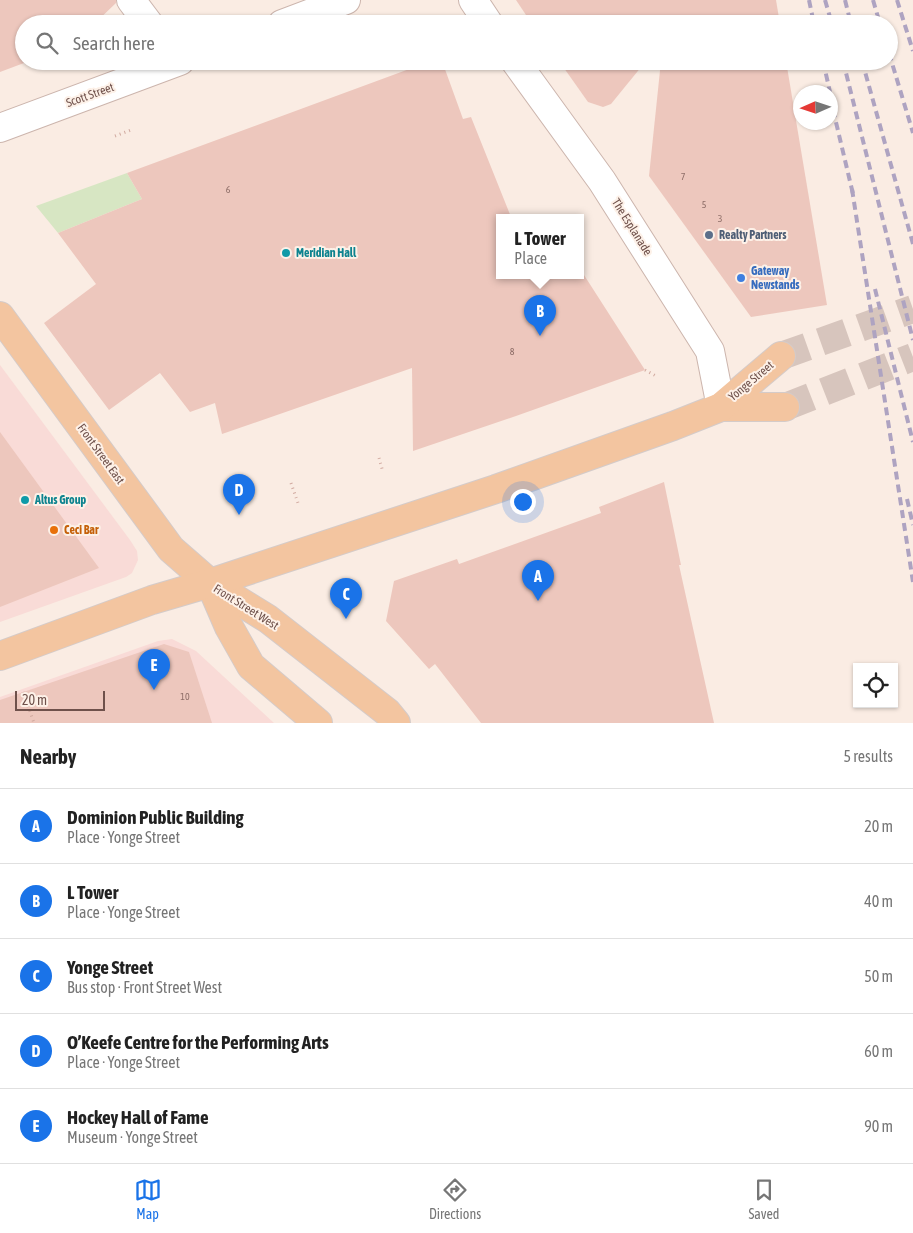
<!DOCTYPE html>
<meta charset="utf-8">
<style>
:root{--surface:#fff;--page:#f6f6f6;--text:#222;--muted:#767676;--line:#e0e0e0;--accent:#1a73e8}
body{margin:0;font-family:"Asap Condensed",sans-serif;background:var(--page);color:var(--text)}
.controls{position:absolute;right:15px;bottom:15px;display:grid;overflow:hidden;border-radius:0px;box-shadow:0 1px 4px #0004}
.controls button{width:45px;height:45px;display:grid;place-items:center;padding:0;border:0;border-bottom:1px solid var(--line);background:var(--surface);color:var(--text);font:25px sans-serif}
.compass{position:absolute;left:793px;top:85px;width:45px;height:45px;border-radius:50%;background:var(--surface);box-shadow:0 1px 4px #0004;rotate:267deg}
.scale{position:absolute;left:15px;bottom:12px;width:90px;box-sizing:border-box;padding-left:5px;border:2px solid #6f514b;border-top:0;font-size:14px;line-height:18px;white-space:nowrap;color:#6f514b;-webkit-text-stroke:4px #fdf1e8;paint-order:stroke}
.you{position:absolute;left:522px;top:501px;width:18px;height:18px;margin:-12px;border:4px solid #fff;border-radius:50%;background:#1a73e8;box-shadow:0 0 0 8px #1a73e833}
.badge{display:grid;place-items:center;width:32px;height:32px;border-radius:50%;background:var(--accent);color:#fff;font-size:16px;font-weight:700}
.pin{position:absolute;translate:-50% -41px;filter:drop-shadow(0 1px 2px #0008)}
.pin::after{content:'';position:absolute;top:26px;width:18px;height:15px;background:inherit;clip-path:polygon(0 0,100% 0,50% 100%)}
.popup{position:absolute;left:496px;top:214px;width:88px;height:65px;box-sizing:border-box;display:grid;place-content:center;border-radius:0px;background:var(--surface);filter:drop-shadow(0 1px 4px #0005);font-size:16px;white-space:nowrap;color:var(--muted)}
.popup b{font-size:19px;color:var(--text)}
.popup::after{content:'';position:absolute;left:50%;top:100%;margin-left:-10px;border:10px solid transparent;border-top-color:var(--surface)}
.list{margin:0;padding:0;list-style:none}
h2{display:flex;justify-content:space-between;align-items:center;height:65px;margin:0;padding:0 20px;font-size:21px}
h2 small{font-size:16px;font-weight:400;color:var(--muted)}
.list li{display:grid;grid-template-columns:32px 1fr auto;gap:15px;align-items:center;box-sizing:border-box;height:75px;padding:0 20px;border-top:1px solid var(--line)}
.list b{display:block;font-size:19px;white-space:nowrap}
.list p{margin:0;font-size:16px;white-space:nowrap;color:var(--muted)}
.list em{font-size:16px;font-style:normal;color:var(--muted)}
.icon{flex:none;width:28px;height:28px;fill:none;stroke:currentColor;stroke-width:2;stroke-linecap:round;stroke-linejoin:round}
.map{position:relative;flex:none;width:913px;height:723px;overflow:hidden}
.search{position:absolute;background:var(--surface);box-shadow:0 1px 4px #0004;left:15px;right:15px;top:15px;height:55px;display:flex;align-items:center;gap:12px;box-sizing:border-box;padding:0 18px;border-radius:28px;color:var(--muted);font-size:19px}
.sheet{height:440px;background:var(--surface)}
nav{display:flex;justify-content:space-around;align-items:center;box-sizing:border-box;height:70px;border-top:1px solid var(--line);background:var(--surface);font-size:14px;color:var(--muted)}
nav a{display:grid;justify-items:center;gap:2px}
nav .on{color:var(--accent)}
.map>svg:first-child{display:block}
</style>
<div class="map">
<svg width="913" height="723" viewBox="0 0 913 723">
<rect width="100%" height="100%" fill="#faece3"/>
<g fill="#f9dbd7">
<path d="M 0,365 L 130,540 L 137,551 L 138,560 L 132,573 L 126,577 L 0,622 Z"/>
<path d="M 172,639 L 196,651 L 274,723 L 0,723 L 0,697 L 158,641 Z"/>
</g>
<path fill="#d7e6c3" d="M 127,173 L 142,199 L 58,233 L 36,206 Z"/>
<g fill="#edc7bd">
<path d="M 0,0 L 116,0 L 116,3 L 94,24 L 24,24 L 24,63 L 0,72 Z"/>
<path d="M 516,0 L 776,0 L 780,24 L 532,24 Z"/>
<path d="M 431,61 L 442,61 L 463,119 L 471,117 L 511,217 L 500,217 L 500,275 L 584,275 L 645,370 L 516,416 L 413,451 L 412,368 L 222,434 L 215,403 L 190,412 L 160,373 L 109,410 L 44,323 L 96,284 L 58,233 L 142,199 L 127,173 Z"/>
<path d="M 559,61 L 646,61 L 611,104 L 603,107 L 588,102 Z"/>
<path d="M 661,61 L 786,61 L 827,305 L 751,317 L 649,176 Z"/>
<path d="M 0,432 L 99,568 L 0,607 Z"/>
<path d="M 664,482 L 681,565 L 679,565 L 714,723 L 481,723 L 435,664 L 429,669 L 386,621 L 394,581 L 457,559 L 459,564 L 601,513 L 599,507 Z"/>
<path d="M 164,644 L 189,652 L 212,723 L 0,723 L 0,700 Z"/>
</g>
<g fill="none" stroke-linecap="round" stroke-linejoin="round">
<g stroke="#d7c5bd" stroke-width="28" stroke-dasharray="28 14" stroke-linecap="butt">
<path d="M 781,356 L 913,309"/>
<path d="M 785,407 L 913,357"/>
</g>
<defs>
<g id="minor">
<path d="M 131,0 L 149,24"/>
<path d="M 473,0 L 489,24"/>
<path d="M 282,24 L 346,0"/>
<path d="M 515,61 L 602,181 L 710,351 L 721,407"/>
<path d="M 0,128 L 180,61"/>
</g>
<g id="major">
<path d="M 0,316 L 171,549 L 210,583 L 268,619 L 387,712 L 396,723"/>
<path d="M 721,407 L 785,407"/>
<path d="M 210,583 L 229,627 L 251,666 L 318,723"/>
<path d="M 0,656 L 152,600 L 210,583 L 496,489 L 673,426 L 721,407 L 781,356"/>
</g>
</defs>
<use href="#minor" stroke="#ccb5ad" stroke-width="30"/>
<use href="#major" stroke="#d4cbc9" stroke-width="30"/>
<g stroke="#d1aaa0" stroke-width="3" stroke-dasharray="1 4" stroke-linecap="butt">
<path d="M 115,136 L 131,130"/>
<path d="M 645,370 L 656,376"/>
<path d="M 379,458 L 383,472"/>
<path d="M 291,483 L 298,503"/>
<path d="M 23,692 L 34,723"/>
</g>
<use href="#minor" stroke="#fff" stroke-width="28"/>
<use href="#major" stroke="#f3c5a0" stroke-width="28"/>
<g stroke="#aea3c1" stroke-width="4" stroke-dasharray="8 5" stroke-linecap="butt">
<path d="M 809,0 L 814,24"/>
<path d="M 825,0 L 832,24"/>
<path d="M 845,0 L 851,24"/>
<path d="M 873,0 L 880,24"/>
<path d="M 897,0 L 913,51"/>
<path d="M 889,53 L 913,133"/>
<path d="M 823,61 L 830,92"/>
<path d="M 843,61 L 913,340"/>
<path d="M 862,61 L 913,244"/>
<path d="M 830,97 L 853,194"/>
<path d="M 852,189 L 913,582"/>
<path d="M 875,289 L 913,442"/>
<path d="M 907,499 L 913,525"/>
</g>
</g>
<circle fill="#5c6f8a" stroke="#fdf1e8" stroke-width="2" cx="709" cy="235" r="5"/>
<g fill="#0f9aa8" stroke="#fdf1e8" stroke-width="2">
<circle cx="286" cy="253" r="5"/>
<circle cx="25" cy="500" r="5"/>
</g>
<circle fill="#3f7fe0" stroke="#fdf1e8" stroke-width="2" cx="741" cy="278" r="5"/>
<circle fill="#e8710a" stroke="#fdf1e8" stroke-width="2" cx="54" cy="530" r="5"/>
<g text-anchor="middle" stroke-width="4" stroke-linejoin="round" paint-order="stroke">
<g font-size="10" fill="#8e6e68">
<text x="683" y="180">7</text>
<text x="228" y="193">6</text>
<text x="704" y="208">5</text>
<text x="720" y="222">3</text>
<text x="512" y="355">8</text>
<text x="185" y="700">10</text>
</g>
<g font-size="12" fill="#6f514b" stroke="#fdf1e8">
<text transform="translate(90 95) rotate(-20)" y="4">Scott Street</text>
<text transform="translate(632 227) rotate(58)" y="4">The Esplanade</text>
<text transform="translate(751 381) rotate(-40)" y="4">Yonge Street</text>
<text transform="translate(101 454) rotate(54)" y="4">Front Street East</text>
<text transform="translate(246 607) rotate(32)" y="4">Front Street West</text>
</g>
<g font-size="12" font-weight="bold" fill="#4e5e75" stroke="#fdf1e8" text-anchor="start">
<text x="719" y="239">Realty Partners</text>
</g>
<g font-size="12" font-weight="bold" fill="#0d838f" stroke="#fdf1e8" text-anchor="start">
<text x="296" y="257">Meridian Hall</text>
<text x="35" y="504">Altus Group</text>
</g>
<g font-size="12" font-weight="bold" fill="#366cbe" stroke="#fdf1e8" text-anchor="start">
<text x="751" y="275">Gateway<tspan x="751" dy="14">Newstands</tspan></text>
</g>
<g font-size="12" font-weight="bold" fill="#c56008" stroke="#fdf1e8" text-anchor="start">
<text x="64" y="534">Ceci Bar</text>
</g>
</g>
</svg>
<div class="controls">
<button><svg class="icon" aria-label="locate" viewBox="0 0 24 24"><circle cx="12" cy="12" r="6"/><path d="M12 2v4M12 18v4M2 12h4M18 12h4"/></svg></button>
</div>
<svg class="compass" viewBox="-18 -18 36 36"><path d="M0-13l5 13h-10z" fill="#e53935"/><path d="M0 13l5-13h-10z" fill="#767676"/></svg>
<div class="scale">20 m</div>
<div class="you"></div>
<div class="pin badge" style="left:538px;top:601px">A</div>
<div class="pin badge" style="left:540px;top:336px">B</div>
<div class="popup"><b>L Tower</b>Place</div>
<div class="pin badge" style="left:346px;top:619px">C</div>
<div class="pin badge" style="left:239px;top:515px">D</div>
<div class="pin badge" style="left:154px;top:690px">E</div>
<div class="search"><svg class="icon" aria-label="search" viewBox="0 0 24 24"><circle cx="10" cy="10" r="6"/><path d="M15 15l6 6"/></svg>Search here</div>
</div>
<section class="sheet">
<h2>Nearby<small>5 results</small></h2>
<ul class="list">
<li><span class="badge">A</span><div><b>Dominion Public Building</b><p>Place · Yonge Street</p></div><em>20 m</em></li>
<li><span class="badge">B</span><div><b>L Tower</b><p>Place · Yonge Street</p></div><em>40 m</em></li>
<li><span class="badge">C</span><div><b>Yonge Street</b><p>Bus stop · Front Street West</p></div><em>50 m</em></li>
<li><span class="badge">D</span><div><b>O’Keefe Centre for the Performing Arts</b><p>Place · Yonge Street</p></div><em>60 m</em></li>
<li><span class="badge">E</span><div><b>Hockey Hall of Fame</b><p>Museum · Yonge Street</p></div><em>90 m</em></li>
</ul>
</section>
<nav>
<a class="on"><svg class="icon" aria-label="map" viewBox="0 0 24 24"><path d="M3 6l6-2 6 2 6-2v14l-6 2-6-2-6 2zM9 4v14M15 6v14"/></svg>Map</a>
<a><svg class="icon" aria-label="directions" viewBox="0 0 24 24"><path d="M12 3l9 9-9 9-9-9zM9 14v-3h6M13 9l2 2-2 2"/></svg>Directions</a>
<a><svg class="icon" aria-label="saved" viewBox="0 0 24 24"><path d="M7 4h10v16l-5-4-5 4z"/></svg>Saved</a>
</nav>
